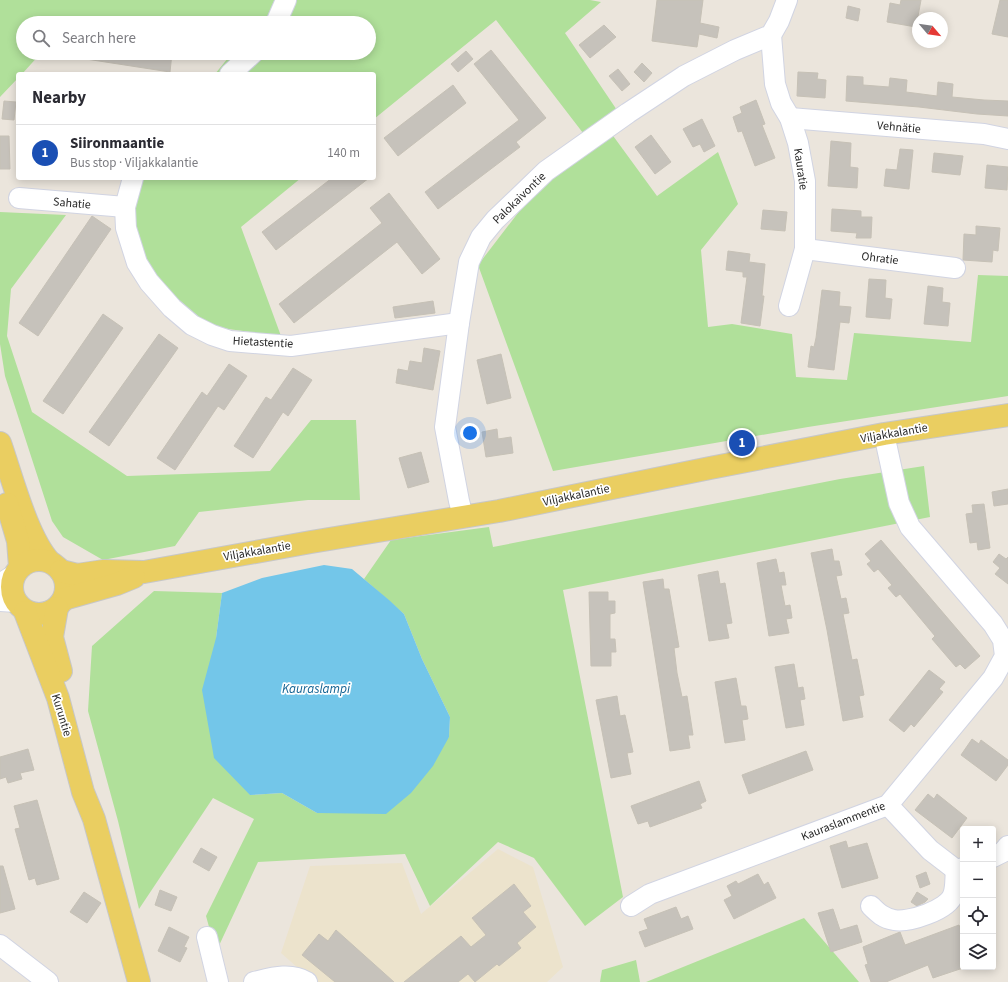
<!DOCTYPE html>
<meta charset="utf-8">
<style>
:root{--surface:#fff;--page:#f2f2f3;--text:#2b2b33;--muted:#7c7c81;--line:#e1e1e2;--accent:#425ef2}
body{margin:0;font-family:"Source Sans 3",sans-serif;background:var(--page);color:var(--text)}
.controls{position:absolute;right:12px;bottom:12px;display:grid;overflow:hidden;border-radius:4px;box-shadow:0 2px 10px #0003}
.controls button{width:36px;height:36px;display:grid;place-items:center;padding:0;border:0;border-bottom:1px solid var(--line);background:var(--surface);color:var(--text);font:20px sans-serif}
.compass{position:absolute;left:912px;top:12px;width:36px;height:36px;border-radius:50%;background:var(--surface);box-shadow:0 2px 10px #0003;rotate:119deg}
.you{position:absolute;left:470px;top:433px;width:14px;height:14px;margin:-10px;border:3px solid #fff;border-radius:50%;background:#1a73e8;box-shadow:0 0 0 6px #1a73e833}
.badge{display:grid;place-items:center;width:26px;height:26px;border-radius:50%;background:var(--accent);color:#fff;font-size:13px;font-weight:700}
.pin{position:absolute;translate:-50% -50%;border:2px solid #fff;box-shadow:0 1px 4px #0006}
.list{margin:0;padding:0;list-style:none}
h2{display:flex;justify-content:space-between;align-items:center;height:52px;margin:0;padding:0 16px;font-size:17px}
h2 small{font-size:13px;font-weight:400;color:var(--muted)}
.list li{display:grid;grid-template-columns:26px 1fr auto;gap:12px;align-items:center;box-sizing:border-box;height:56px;padding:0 16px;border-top:1px solid var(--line)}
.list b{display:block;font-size:15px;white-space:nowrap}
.list p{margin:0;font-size:13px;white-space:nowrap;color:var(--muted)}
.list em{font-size:13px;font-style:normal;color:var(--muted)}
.icon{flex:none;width:22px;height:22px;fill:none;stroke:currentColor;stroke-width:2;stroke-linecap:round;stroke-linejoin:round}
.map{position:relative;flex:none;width:1008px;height:982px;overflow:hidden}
.search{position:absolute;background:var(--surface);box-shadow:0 2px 10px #0003;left:16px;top:16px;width:360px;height:44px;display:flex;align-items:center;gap:10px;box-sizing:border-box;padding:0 14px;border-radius:22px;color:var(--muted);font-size:15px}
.panel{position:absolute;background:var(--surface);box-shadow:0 2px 10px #0003;left:16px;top:72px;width:360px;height:108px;border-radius:4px}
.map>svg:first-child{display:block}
</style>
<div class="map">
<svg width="1008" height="982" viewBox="0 0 1008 982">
<rect width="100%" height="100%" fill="#ebe5dc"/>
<path fill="#ece3cc" d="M 498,849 L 533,867 L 563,967 L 547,982 L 314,982 L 281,953 L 310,866 L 402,863 L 421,914 Z"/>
<g fill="#b0e09a">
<path d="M 0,0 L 590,0 L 601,2 L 565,33 L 625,122 L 611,133 L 657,196 L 718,152 L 738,204 L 701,250 L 708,327 L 732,324 L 792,334 L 796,377 L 847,380 L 854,333 L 971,342 L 978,275 L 1008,276 L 1008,396 L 808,427 L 553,471 L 478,265 L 541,183 L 593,146 L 496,20 L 374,119 L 374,74 L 215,74 L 232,53 L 369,53 L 369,23 L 128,23 L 74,17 L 69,23 L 23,23 L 23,53 L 41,53 L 22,74 L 18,74 L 18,78 L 0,97 Z"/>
<path d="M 139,178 L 301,178 L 241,227 L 281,336 L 228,329 L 194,321 L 161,286 L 136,241 L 129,206 Z"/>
<path d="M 0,212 L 66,215 L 11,289 L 7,336 L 32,412 L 127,476 L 270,471 L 311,420 L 356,420 L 360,500 L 308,500 L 199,512 L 175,546 L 103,560 L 63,537 L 52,521 L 5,376 L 0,344 Z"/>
<path d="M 924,466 L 930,517 L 563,590 L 623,897 L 585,926 L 534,858 L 498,842 L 430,906 L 405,854 L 258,862 L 216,952 L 206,916 L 254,819 L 213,798 L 139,909 L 118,821 L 88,711 L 92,646 L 154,591 L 222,593 L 216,638 L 250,795 L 282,793 L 317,813 L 449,737 L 450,717 L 422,659 L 404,614 L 364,579 L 391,540 L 489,527 L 493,547 L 840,479 Z"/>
<path d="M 804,918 L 859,982 L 646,982 Z"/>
<path d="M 636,960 L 640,982 L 600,982 L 602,970 Z"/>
</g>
<path fill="#73c6e9" d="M 324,565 L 352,569 L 389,600 L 404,614 L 422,659 L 450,717 L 449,737 L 433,766 L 411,793 L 386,814 L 317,813 L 282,793 L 250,795 L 214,758 L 202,690 L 216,638 L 222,593 L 262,578 Z"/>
<g fill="#c6c2bb" stroke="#c6c1b6">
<path d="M 657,0 L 703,0 L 700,23 L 719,27 L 717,38 L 699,34 L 697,47 L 652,41 Z"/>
<path d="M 901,0 L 921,0 L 916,27 L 887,22 L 890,3 L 900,5 Z"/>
<path d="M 1000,0 L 1008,0 L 1008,37 L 992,34 Z"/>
<path d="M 848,6 L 860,9 L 858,21 L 846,18 Z"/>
<path d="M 604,25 L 616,37 L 590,58 L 579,45 Z"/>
<path d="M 491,50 L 546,118 L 516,142 L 520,147 L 438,209 L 425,192 L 519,120 L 474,64 Z"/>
<path d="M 466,51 L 473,59 L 458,72 L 451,64 Z"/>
<path d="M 86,53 L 172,53 L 170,72 L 86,59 Z"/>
<path d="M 642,63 L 652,73 L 644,82 L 634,72 Z"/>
<path d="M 618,69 L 630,84 L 622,91 L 609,76 Z"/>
<path d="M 798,72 L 818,73 L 817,79 L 826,80 L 825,98 L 797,96 Z"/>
<path d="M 847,76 L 863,77 L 863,85 L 889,87 L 890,78 L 907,80 L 906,92 L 937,96 L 938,82 L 953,84 L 952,97 L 984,100 L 1008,101 L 1008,116 L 977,114 L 919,107 L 846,101 Z"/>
<path d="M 453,85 L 466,103 L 398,156 L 384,138 Z"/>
<path d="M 756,100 L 765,124 L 762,125 L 775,158 L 755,166 L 742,131 L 738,132 L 733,117 L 742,113 L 740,107 Z"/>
<path d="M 4,101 L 16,102 L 14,120 L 2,119 Z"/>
<path d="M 702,119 L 715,146 L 704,152 L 700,144 L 693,147 L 683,129 Z"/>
<path d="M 651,135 L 671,162 L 655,174 L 635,147 Z"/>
<path d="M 0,136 L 9,136 L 10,169 L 0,169 Z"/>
<path d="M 831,141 L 851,143 L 850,167 L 858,168 L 857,188 L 828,186 Z"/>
<path d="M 900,149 L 913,150 L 909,189 L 884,186 L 886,169 L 897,170 Z"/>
<path d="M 934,153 L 963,156 L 960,175 L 932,172 Z"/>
<path d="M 987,165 L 1008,167 L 1007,190 L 985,188 Z"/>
<path d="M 332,178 L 369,178 L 276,250 L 262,232 Z"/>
<path d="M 389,193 L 440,259 L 422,274 L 397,242 L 294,323 L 279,304 L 382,223 L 370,208 Z"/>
<path d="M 832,209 L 861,211 L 861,217 L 872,217 L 871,238 L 856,238 L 857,233 L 831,231 Z"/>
<path d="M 763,210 L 787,212 L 785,231 L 761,229 Z"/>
<path d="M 92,216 L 111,229 L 38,336 L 19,323 Z"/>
<path d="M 976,226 L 1000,228 L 998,251 L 993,250 L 992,262 L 963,260 L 964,234 L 976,235 Z"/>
<path d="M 728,251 L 750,254 L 749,262 L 765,264 L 762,296 L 764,296 L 760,326 L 741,323 L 747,277 L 743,277 L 743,272 L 726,270 Z"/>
<path d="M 869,279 L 886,280 L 885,298 L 892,299 L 890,319 L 866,317 Z"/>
<path d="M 928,286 L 943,288 L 942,302 L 950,303 L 948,326 L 924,324 Z"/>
<path d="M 822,290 L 840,292 L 839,306 L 851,307 L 849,323 L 840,322 L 834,370 L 808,367 L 811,346 L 814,347 L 816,338 Z"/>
<path d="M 433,301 L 435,313 L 395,318 L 393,307 Z"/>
<path d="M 103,314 L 123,328 L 63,414 L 43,401 Z"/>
<path d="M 159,334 L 178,348 L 109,446 L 89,432 Z"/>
<path d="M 424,348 L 440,351 L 433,390 L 396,383 L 398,369 L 408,371 L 410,361 L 422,363 Z"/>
<path d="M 501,354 L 511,398 L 487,404 L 477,360 Z"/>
<path d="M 229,364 L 247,376 L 224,410 L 218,406 L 175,470 L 157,458 L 202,392 L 207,396 Z"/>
<path d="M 293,368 L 312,380 L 288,416 L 283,412 L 253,458 L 234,446 L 266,397 L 271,400 Z"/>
<path d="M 497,429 L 498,439 L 511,437 L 513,453 L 486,457 L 482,432 Z"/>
<path d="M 421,452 L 429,482 L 408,488 L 399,458 Z"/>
<path d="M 1008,489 L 1008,504 L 994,506 L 992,492 Z"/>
<path d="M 984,504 L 990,548 L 978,550 L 977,542 L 970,543 L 966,514 L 973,513 L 972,505 Z"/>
<path d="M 881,540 L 980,656 L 965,669 L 960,664 L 956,667 L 932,639 L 935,636 L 900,594 L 896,597 L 888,588 L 892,585 L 878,569 L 874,572 L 867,564 L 871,561 L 865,554 Z"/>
<path d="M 832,549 L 834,561 L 839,561 L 842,575 L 836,576 L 841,599 L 846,598 L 849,613 L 843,614 L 852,660 L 857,659 L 864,695 L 859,696 L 863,717 L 843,721 L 827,630 L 811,553 Z"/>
<path d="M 999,554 L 1006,559 L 1008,557 L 1008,584 L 995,574 L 1000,568 L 993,562 Z"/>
<path d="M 776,559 L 779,573 L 784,572 L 786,585 L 781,585 L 785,606 L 790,605 L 792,618 L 786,619 L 789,633 L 769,636 L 757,563 Z"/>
<path d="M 718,571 L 720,584 L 725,583 L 732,623 L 726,624 L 729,638 L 709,641 L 698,575 Z"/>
<path d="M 663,579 L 664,589 L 669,589 L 679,647 L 674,648 L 677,673 L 682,697 L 687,696 L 693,735 L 688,735 L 690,748 L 670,751 L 643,582 Z"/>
<path d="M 589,592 L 608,592 L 608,601 L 615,601 L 615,613 L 610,614 L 610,639 L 615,639 L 616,652 L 611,652 L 611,666 L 591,666 Z"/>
<path d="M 794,664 L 798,688 L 803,687 L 805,699 L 800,700 L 804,725 L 786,728 L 775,667 Z"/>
<path d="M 929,670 L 945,682 L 939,689 L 943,692 L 914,727 L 911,724 L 904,732 L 889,720 Z"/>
<path d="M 736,678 L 741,706 L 746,706 L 748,719 L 742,720 L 745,740 L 725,743 L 715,682 Z"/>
<path d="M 617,696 L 620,716 L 625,715 L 633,752 L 627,753 L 631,774 L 611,778 L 596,700 Z"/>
<path d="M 972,739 L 979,744 L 981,740 L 1008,760 L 1008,765 L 996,781 L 961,755 Z"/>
<path d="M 28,749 L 34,770 L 20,773 L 22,779 L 8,783 L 6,777 L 0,779 L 0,757 Z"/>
<path d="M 806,751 L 813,770 L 749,794 L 742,775 Z"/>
<path d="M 699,781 L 706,801 L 700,804 L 702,808 L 650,827 L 648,821 L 638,824 L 631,806 Z"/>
<path d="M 928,794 L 934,799 L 937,794 L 967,818 L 952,838 L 915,810 Z"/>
<path d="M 37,800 L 59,879 L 37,885 L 35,878 L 29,880 L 15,829 L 20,828 L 14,806 Z"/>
<path d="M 846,841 L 848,848 L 867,843 L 878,878 L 842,888 L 830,846 Z"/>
<path d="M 201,848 L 217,857 L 209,871 L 193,862 Z"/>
<path d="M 0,866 L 3,866 L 15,909 L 0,913 Z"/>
<path d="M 926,872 L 930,884 L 920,888 L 916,876 Z"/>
<path d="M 758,874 L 764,885 L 768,882 L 776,898 L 734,919 L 724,900 L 732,896 L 727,886 L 736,881 L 738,884 Z"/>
<path d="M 514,884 L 531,906 L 523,912 L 536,927 L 517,943 L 521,948 L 499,966 L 497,964 L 475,982 L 468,974 L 458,982 L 404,982 L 461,936 L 471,947 L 486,935 L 472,918 Z"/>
<path d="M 160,890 L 177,897 L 171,911 L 155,905 Z"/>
<path d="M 84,892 L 101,903 L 87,923 L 70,912 Z"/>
<path d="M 917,892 L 928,899 L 925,902 L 917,906 L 911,902 Z"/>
<path d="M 676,907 L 681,919 L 688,916 L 693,929 L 645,947 L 639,932 L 648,929 L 644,919 Z"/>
<path d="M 833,909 L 840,930 L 857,925 L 862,942 L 831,952 L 818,913 Z"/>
<path d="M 959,925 L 963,936 L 963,968 L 933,978 L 928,965 L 886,982 L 871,982 L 865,965 L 868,964 L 863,947 L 900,932 L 905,945 Z"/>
<path d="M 169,927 L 189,937 L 184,947 L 187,948 L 180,962 L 158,951 Z"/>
<path d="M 336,930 L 394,982 L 335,982 L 302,955 L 319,934 L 328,941 Z"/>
</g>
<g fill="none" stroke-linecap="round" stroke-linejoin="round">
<defs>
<g id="minor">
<path d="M 276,23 L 286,0"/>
<path d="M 771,35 L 775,84 L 781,103 L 790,118 L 798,143 L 805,181 L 805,249 L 789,306"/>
<path d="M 230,74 L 253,53"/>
<path d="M 790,118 L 984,134 L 1008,139"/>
<path d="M 133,178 L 125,207 L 126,228 L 137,263 L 149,282 L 172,308 L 192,325 L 212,335 L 230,341 L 291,346 L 459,323"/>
<path d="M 19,198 L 125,207"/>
<path d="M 805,249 L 955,268"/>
<path d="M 463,516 L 459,501 L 445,427 L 459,323 L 469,262 L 481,237 L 495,220 L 546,171 L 628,113 L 684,76 L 735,50 L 771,35 L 779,21 L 787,0"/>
<path d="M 0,584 L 14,575"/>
<path d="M 0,601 L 16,602"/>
<path d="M 888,805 L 930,850 L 956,870 L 963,868"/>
<path d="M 993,857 L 1003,852 L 1008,846"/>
<path d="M 631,906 L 650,894 L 888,805 L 993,678 L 1005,656 L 1003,640 L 993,624 L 910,527 L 899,503 L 884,434"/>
<path d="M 871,906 C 878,913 883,918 894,920 C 908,923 948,910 953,895 C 956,888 955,878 956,870"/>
<path d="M 207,937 L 218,982"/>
<path d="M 0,945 L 48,982"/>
<path d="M 254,982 C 271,978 290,972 307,982"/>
</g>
<g id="major">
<path d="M 0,443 C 12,477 27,537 50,562"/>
<path d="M 7,504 L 18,541 L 20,567"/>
<circle cx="39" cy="587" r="27"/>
<path d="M 61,571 L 77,575 L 104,571 L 144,572 L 311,542 L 499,511 L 710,468 L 884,434 L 1008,415"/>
<path d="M 64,599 L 117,584 L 134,577"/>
<path d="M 57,608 L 52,637 L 61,671"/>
<path d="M 25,612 L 58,698 L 83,792 L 94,819 L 139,982"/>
</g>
</defs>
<use href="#minor" stroke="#d1d4e2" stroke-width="22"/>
<use href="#major" stroke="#c7c7c7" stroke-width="24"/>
<use href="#minor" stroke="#fff" stroke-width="20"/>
<use href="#major" stroke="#eace61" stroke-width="22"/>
</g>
<g text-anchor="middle" stroke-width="3.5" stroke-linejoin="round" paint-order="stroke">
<g font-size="12" fill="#292929" stroke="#fff">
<text transform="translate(899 127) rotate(5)" y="4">Vehnätie</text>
<text transform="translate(801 169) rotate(82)" y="4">Kauratie</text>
<text transform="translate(519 198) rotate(-44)" y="4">Palokaivontie</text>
<text transform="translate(72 203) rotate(5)" y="4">Sahatie</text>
<text transform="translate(880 258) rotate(7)" y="4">Ohratie</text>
<text transform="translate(263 342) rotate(3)" y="4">Hietastentie</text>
<text transform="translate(894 433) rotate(-10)" y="4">Viljakkalantie</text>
<text transform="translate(576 495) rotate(-12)" y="4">Viljakkalantie</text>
<text transform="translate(257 551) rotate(-10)" y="4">Viljakkalantie</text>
<text transform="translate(62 715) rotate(73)" y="4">Kuruntie</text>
<text transform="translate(843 821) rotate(-21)" y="4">Kauraslammentie</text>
</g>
<g font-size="13" font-style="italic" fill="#136494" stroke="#fff">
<text x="316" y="693">Kauraslampi</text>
</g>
</g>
</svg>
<div class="controls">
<button>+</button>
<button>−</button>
<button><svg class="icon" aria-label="locate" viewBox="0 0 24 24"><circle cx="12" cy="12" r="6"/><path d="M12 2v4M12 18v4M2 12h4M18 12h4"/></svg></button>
<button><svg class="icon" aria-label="layers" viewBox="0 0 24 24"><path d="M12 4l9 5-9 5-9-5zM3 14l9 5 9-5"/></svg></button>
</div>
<svg class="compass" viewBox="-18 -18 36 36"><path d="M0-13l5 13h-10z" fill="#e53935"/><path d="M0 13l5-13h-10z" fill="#7c7c81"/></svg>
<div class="you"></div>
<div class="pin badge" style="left:742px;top:443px;background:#1a4fb4">1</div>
<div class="search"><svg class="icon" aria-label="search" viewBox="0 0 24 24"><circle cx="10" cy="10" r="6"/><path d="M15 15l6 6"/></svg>Search here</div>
<section class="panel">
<h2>Nearby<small></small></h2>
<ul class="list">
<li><span class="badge" style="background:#1a4fb4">1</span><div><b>Siironmaantie</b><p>Bus stop · Viljakkalantie</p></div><em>140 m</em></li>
</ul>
</section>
</div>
